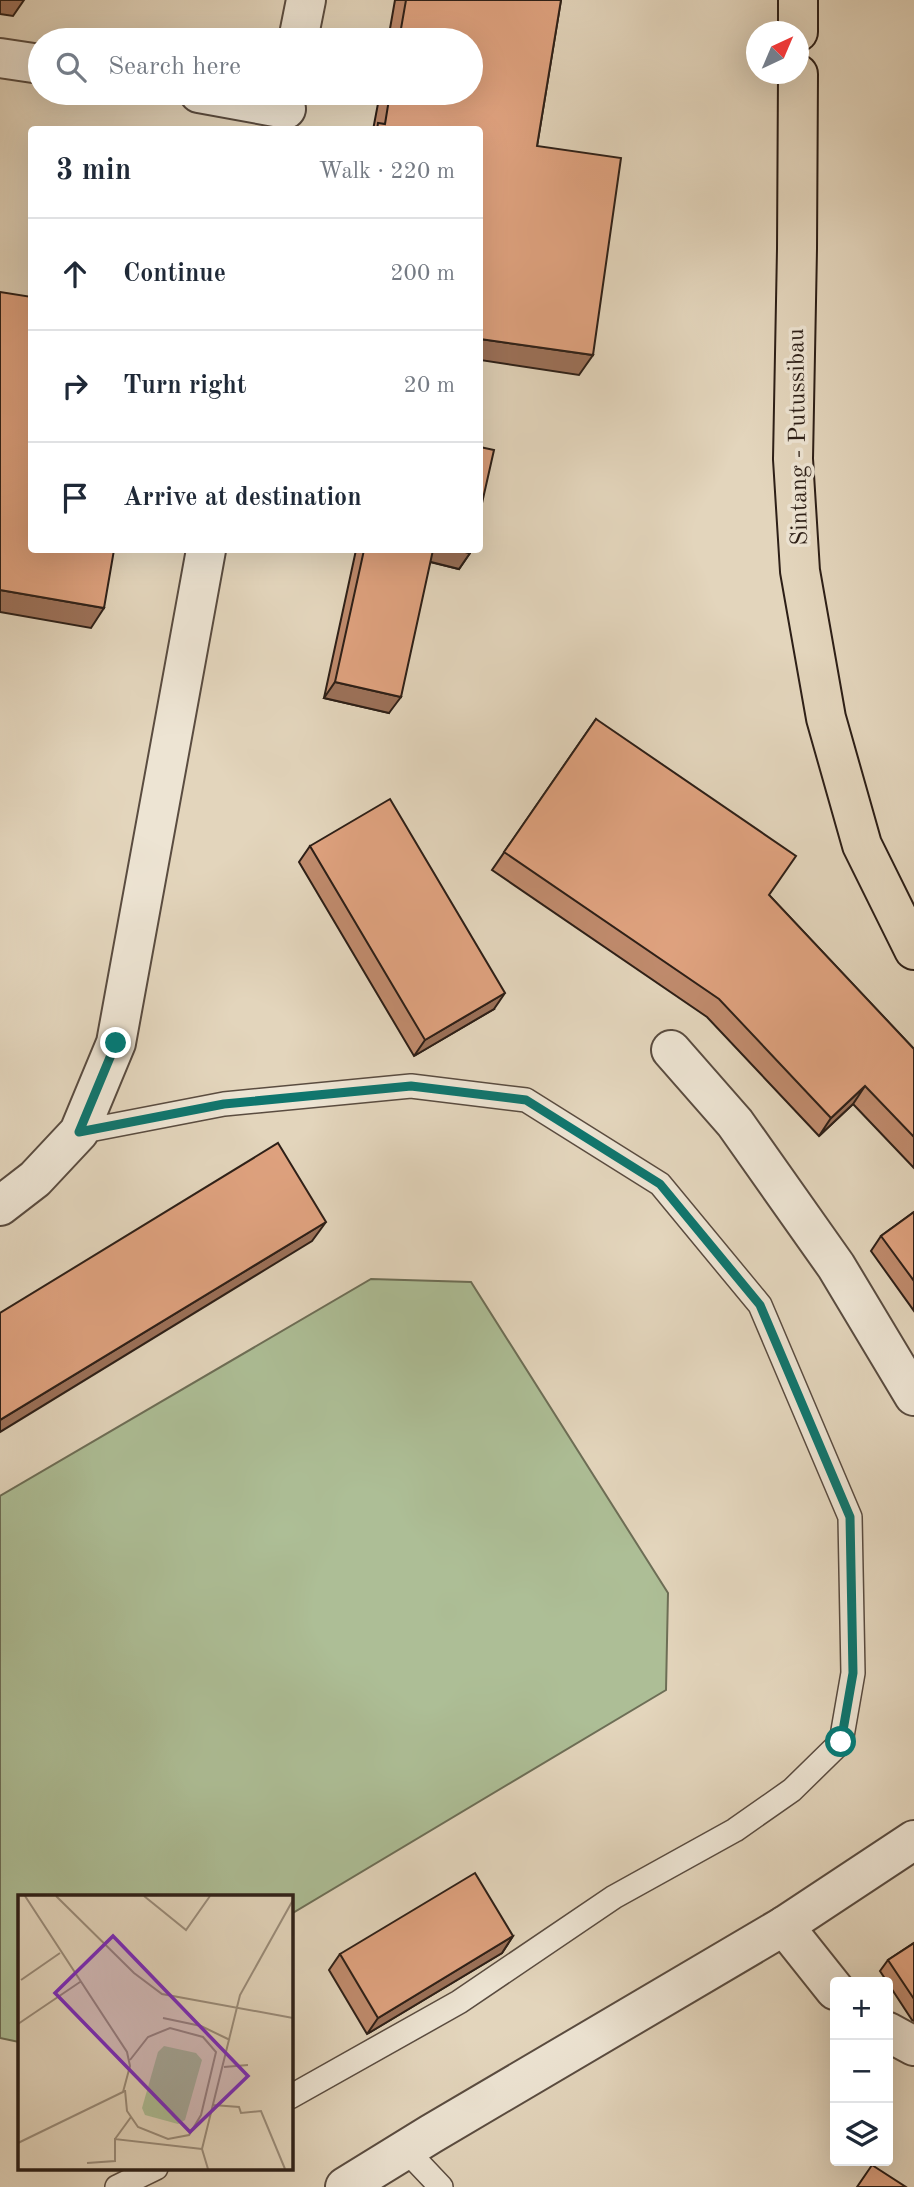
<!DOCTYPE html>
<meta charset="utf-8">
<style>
:root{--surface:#fff;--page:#f6f6f7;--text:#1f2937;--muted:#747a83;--line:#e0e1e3}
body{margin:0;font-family:"Old Standard TT",serif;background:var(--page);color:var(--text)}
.controls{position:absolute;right:21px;bottom:21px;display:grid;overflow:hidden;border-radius:7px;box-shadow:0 7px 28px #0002}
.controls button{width:63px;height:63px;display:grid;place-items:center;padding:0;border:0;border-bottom:2px solid var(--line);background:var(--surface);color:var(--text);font:35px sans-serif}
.compass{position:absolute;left:746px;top:21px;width:63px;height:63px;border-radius:50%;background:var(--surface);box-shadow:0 7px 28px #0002;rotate:44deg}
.stop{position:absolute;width:21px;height:21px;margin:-16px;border:5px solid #0f766e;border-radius:50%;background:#fff}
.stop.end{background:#0f766e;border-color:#fff;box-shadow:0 2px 7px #0008}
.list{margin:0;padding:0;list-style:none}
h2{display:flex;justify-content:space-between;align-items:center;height:91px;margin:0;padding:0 28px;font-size:30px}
h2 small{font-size:23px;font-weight:400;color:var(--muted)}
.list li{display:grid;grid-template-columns:46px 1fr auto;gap:21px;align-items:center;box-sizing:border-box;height:112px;padding:0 28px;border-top:2px solid var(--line)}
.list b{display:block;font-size:26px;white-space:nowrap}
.list em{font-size:23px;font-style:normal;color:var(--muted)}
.icon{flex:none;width:38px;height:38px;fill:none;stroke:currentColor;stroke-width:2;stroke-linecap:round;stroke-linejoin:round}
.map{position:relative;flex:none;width:914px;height:2187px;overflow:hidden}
.search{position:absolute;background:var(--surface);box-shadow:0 7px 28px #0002;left:28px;top:28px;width:455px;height:77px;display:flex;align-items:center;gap:18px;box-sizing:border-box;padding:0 24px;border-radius:38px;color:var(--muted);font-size:26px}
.panel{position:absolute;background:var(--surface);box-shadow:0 7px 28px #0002;left:28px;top:126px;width:455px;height:427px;border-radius:7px}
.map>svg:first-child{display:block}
</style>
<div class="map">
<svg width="914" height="2187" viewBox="0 0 914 2187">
<rect width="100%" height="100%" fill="#e3d5bc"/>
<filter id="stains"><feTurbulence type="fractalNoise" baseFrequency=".00286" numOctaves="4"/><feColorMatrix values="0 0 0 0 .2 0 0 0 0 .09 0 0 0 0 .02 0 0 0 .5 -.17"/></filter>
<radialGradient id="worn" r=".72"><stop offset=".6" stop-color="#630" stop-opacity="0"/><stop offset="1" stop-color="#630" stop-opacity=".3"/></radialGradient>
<path fill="#adbe96" stroke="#6d6e56" stroke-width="2" d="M 371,1279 L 471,1282 L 668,1593 L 666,1690 L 291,1914 L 290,1896 L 19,1896 L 19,2042 L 0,2038 L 0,1496 Z"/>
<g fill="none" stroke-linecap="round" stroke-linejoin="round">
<defs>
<g id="lane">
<path d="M 79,1132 L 224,1104 L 411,1086 L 526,1100 L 660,1184 L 760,1305 L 850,1517 L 853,1673 L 841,1742 L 792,1790 L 735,1830 L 614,1897 L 459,2002 L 290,2097"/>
<path d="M 406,2150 L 441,2187"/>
<path d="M 117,2187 L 156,2168"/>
</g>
<g id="street">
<path d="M 298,40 L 306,0"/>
<path d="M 0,58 L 40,64"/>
<path d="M 199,93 L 286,109"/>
<path d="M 671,1050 L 735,1123 L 836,1266 L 914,1396"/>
<path d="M 0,1206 L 35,1179 L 79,1132 L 116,1043 L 206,550"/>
<path d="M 784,1926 L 835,1990"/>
<path d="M 888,2032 L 914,2046"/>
<path d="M 345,2187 L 431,2134 L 784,1926 L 914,1840"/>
</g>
<g id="highway">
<path d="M 798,32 L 798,0"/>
<path d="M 798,74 L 797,249 L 793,459 L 800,571 L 826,718 L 862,845 L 914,950"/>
</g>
</defs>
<use href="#lane" stroke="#5a4c40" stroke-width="26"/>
<use href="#street" stroke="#5a4c40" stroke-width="42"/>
<use href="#highway" stroke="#2d1f17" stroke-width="42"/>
<use href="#lane" stroke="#ede4d3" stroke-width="23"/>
<use href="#street" stroke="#ede4d3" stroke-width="38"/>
<use href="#highway" stroke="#e3d5bc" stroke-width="38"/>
</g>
<g fill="#c08b6d" stroke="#2d1f17" stroke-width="2">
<path d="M 395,0 L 561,0 L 537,146 L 579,375 L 480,130 L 373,130 L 380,93 L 471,93 L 471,40 L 388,40 Z"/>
<path d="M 356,550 L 471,550 L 470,553 L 459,569 L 430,562 L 389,713 L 324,698 Z"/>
<path d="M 596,719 L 769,895 L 914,1049 L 914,1168 L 853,1104 L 819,1136 L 707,1017 L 492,870 Z"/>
<path d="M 310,846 L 494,1009 L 414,1056 L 299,862 Z"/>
<path d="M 914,1212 L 914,1311 L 871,1251 L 881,1236 Z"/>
<path d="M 513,1936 L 502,1953 L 367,2034 L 329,1970 L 340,1954 Z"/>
<path d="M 914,1943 L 914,2021 L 912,2020 L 880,1971 L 888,1960 Z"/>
</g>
<g fill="#9c7159" stroke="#2d1f17" stroke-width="2">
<path d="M 0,0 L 24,0 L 13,16 L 0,14 Z"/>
<path d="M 480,339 L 593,355 L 579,375 L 480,360 Z"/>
<path d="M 430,550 L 456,550 L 470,553 L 459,569 L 423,560 Z"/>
<path d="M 0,590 L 104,608 L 91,628 L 0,612 Z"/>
<path d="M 335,682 L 401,697 L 389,713 L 324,698 Z"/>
<path d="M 505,993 L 494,1009 L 414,1056 L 425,1040 Z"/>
<path d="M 865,1086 L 853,1104 L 819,1136 L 831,1118 Z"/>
<path d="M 326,1222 L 312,1241 L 0,1432 L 0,1420 Z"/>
<path d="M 513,1936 L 502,1953 L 367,2034 L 378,2018 Z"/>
</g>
<g fill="#dfa27f" stroke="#2d1f17" stroke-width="2">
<path d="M 406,0 L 561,0 L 537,146 L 621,158 L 593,355 L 480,339 L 480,130 L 377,130 L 378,123 L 385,124 L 390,93 L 471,93 L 471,40 L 399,40 Z"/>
<path d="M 0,292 L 32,297 L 32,550 L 114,550 L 104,608 L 0,590 Z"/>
<path d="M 480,447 L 494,450 L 480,512 Z"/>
<path d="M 364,550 L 433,550 L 401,697 L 335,682 Z"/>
<path d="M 456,550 L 471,550 L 470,553 Z"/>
<path d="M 596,719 L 796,856 L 769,895 L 914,1049 L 914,1137 L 865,1086 L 831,1118 L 719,999 L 504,852 Z"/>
<path d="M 390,799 L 505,993 L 425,1040 L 310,846 Z"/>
<path d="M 278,1143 L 326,1222 L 0,1420 L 0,1313 Z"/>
<path d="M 914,1212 L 914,1281 L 881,1236 Z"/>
<path d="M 475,1873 L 513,1936 L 378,2018 L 340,1954 Z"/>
<path d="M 914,1943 L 914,1999 L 888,1960 Z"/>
<path d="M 872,2165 L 906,2187 L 857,2187 Z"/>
</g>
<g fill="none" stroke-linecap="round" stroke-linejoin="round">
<path stroke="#0f766e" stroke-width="9" d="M 116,1043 L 79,1132 L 224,1104 L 411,1086 L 526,1100 L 660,1184 L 760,1305 L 850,1517 L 853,1673 L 841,1742"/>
</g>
<g text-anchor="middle" stroke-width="7" stroke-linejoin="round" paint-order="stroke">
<g font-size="24" fill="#2d1f17" stroke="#ede4d3">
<text transform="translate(797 437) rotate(-91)" y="8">Sintang - Putussibau</text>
</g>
</g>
<g transform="translate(18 1895)">
<rect width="275" height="275" fill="#e3d5bc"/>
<path d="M 146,151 L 178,158 L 184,165 L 167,225 L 160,229 L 127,220 L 124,213 L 140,157 Z" fill="#adbe96"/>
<path fill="none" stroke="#9a8c7a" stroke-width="2" d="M 38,1 L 116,78 L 144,99 L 275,123M 126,1 L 168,35 L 192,1M 3,85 L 42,58M 145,123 L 183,131 L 212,145M 0,129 L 62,87M 206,172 L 230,170M 107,195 L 109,216 L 120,232 L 150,244 L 171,240 L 183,220 L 198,157 L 185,142 L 152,133 L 130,142 L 112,165M 195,210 L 221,212 L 223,218 L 243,216 L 267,274M 97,244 L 113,222M 0,248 L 105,197 L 112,171 L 109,157 L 7,1M 69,268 L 97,266 L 97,244 L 184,254M 190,274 L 184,254 L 222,100 L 275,5"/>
<path fill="#7b2cbf" fill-opacity="0.15" stroke="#7b2cbf" stroke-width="3.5" d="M 95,41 L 230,181 L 172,237 L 37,98 Z"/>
<rect width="275" height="275" fill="none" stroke="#2d1f17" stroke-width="3.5"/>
</g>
<rect width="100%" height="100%" filter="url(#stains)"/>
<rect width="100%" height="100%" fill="url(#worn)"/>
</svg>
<div class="controls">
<button>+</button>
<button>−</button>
<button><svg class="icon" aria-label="layers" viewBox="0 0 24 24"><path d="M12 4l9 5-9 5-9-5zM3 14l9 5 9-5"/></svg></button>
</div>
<svg class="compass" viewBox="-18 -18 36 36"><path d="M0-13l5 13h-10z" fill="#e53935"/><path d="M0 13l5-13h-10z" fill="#747a83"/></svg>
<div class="stop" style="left:841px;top:1742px"></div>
<div class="stop end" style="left:116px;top:1043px"></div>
<div class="search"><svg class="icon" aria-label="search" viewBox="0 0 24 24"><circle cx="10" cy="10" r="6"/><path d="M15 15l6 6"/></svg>Search here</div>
<section class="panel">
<h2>3 min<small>Walk · 220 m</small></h2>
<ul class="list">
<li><svg class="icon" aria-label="ahead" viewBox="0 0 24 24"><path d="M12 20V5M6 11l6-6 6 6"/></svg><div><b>Continue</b></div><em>200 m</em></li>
<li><svg class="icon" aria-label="right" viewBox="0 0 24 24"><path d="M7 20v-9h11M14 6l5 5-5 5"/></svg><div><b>Turn right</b></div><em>20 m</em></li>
<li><svg class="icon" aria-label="arrive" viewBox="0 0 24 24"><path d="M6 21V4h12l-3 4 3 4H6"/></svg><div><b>Arrive at destination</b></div></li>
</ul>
</section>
</div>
